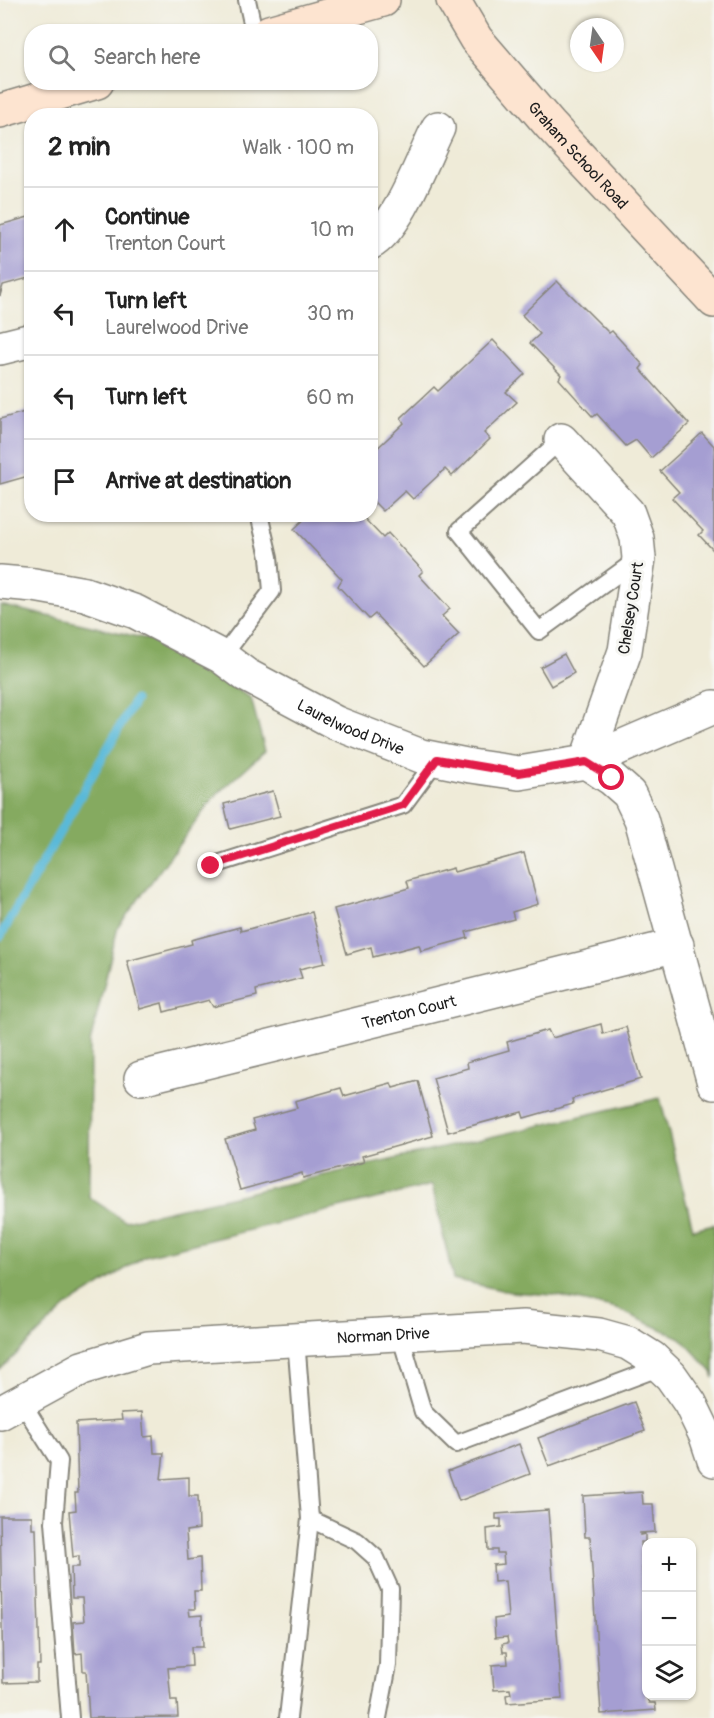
<!DOCTYPE html>
<meta charset="utf-8">
<style>
:root{--surface:#fff;--page:#f6f6f6;--text:#222;--muted:#767676;--line:#e0e0e0}
body{margin:0;font-family:Pangolin,sans-serif;background:var(--page);color:var(--text)}
.controls{position:absolute;right:18px;bottom:18px;display:grid;overflow:hidden;border-radius:12px;box-shadow:0 2px 4px #0004}
.controls button{width:54px;height:54px;display:grid;place-items:center;padding:0;border:0;border-bottom:2px solid var(--line);background:var(--surface);color:var(--text);font:30px sans-serif}
.compass{position:absolute;left:570px;top:18px;width:54px;height:54px;border-radius:50%;background:var(--surface);box-shadow:0 2px 4px #0004;rotate:167deg}
.stop{position:absolute;width:18px;height:18px;margin:-14px;border:4px solid #e11d48;border-radius:50%;background:#fff}
.stop.end{background:#e11d48;border-color:#fff;box-shadow:0 2px 6px #0008}
.list{margin:0;padding:0;list-style:none}
h2{display:flex;justify-content:space-between;align-items:center;height:78px;margin:0;padding:0 24px;font-size:26px}
h2 small{font-size:20px;font-weight:400;color:var(--muted)}
.list li{display:grid;grid-template-columns:39px 1fr auto;gap:18px;align-items:center;box-sizing:border-box;height:84px;padding:0 24px;border-top:2px solid var(--line)}
.list b{display:block;font-size:22px;white-space:nowrap}
.list p{margin:0;font-size:20px;white-space:nowrap;color:var(--muted)}
.list em{font-size:20px;font-style:normal;color:var(--muted)}
.icon{flex:none;width:33px;height:33px;fill:none;stroke:currentColor;stroke-width:2;stroke-linecap:round;stroke-linejoin:round}
.map{position:relative;flex:none;width:714px;height:1718px;overflow:hidden}
.search{position:absolute;background:var(--surface);box-shadow:0 2px 4px #0004;left:24px;top:24px;width:354px;height:66px;display:flex;align-items:center;gap:15px;box-sizing:border-box;padding:0 21px;border-radius:24px;color:var(--muted);font-size:22px}
.panel{position:absolute;background:var(--surface);box-shadow:0 2px 4px #0004;left:24px;top:108px;width:354px;height:414px;border-radius:24px}
.map>svg:first-child{display:block}
</style>
<div class="map">
<svg width="714" height="1718" viewBox="0 0 714 1718">
<rect width="100%" height="100%" fill="#f6f6f2"/>
<filter id="ink" filterUnits="userSpaceOnUse"><feTurbulence type="fractalNoise" baseFrequency=".0167" numOctaves="2"/><feDisplacementMap in="SourceGraphic" scale="12" xChannelSelector="R" yChannelSelector="G"/><feConvolveMatrix kernelMatrix="1 2 1 2 8 2 1 2 1" color-interpolation-filters="sRGB"/></filter>
<filter id="wash" filterUnits="userSpaceOnUse"><feTurbulence type="fractalNoise" baseFrequency=".008" numOctaves="4" result="noise"/><feDisplacementMap in="SourceGraphic" scale="24" xChannelSelector="R" yChannelSelector="G"/><feGaussianBlur stdDeviation="1.35" result="paint"/><feColorMatrix in="noise" values="0 0 0 0 0 0 0 0 0 0 0 0 0 0 0 0 0 1.4 0 .05"/><feComposite in="paint" operator="in"/></filter>
<g filter="url(#wash)">
<rect width="100%" height="100%" fill="#efebd8"/>
<path fill="#85aa60" stroke="#50633e" stroke-width="1.5" d="M 0,605 L 156,641 L 251,698 L 265,751 L 214,797 L 118,927 L 90,1043 L 89,1197 L 125,1221 L 660,1098 L 693,1229 L 714,1224 L 714,1378 L 712,1372 L 681,1338 L 617,1309 L 553,1295 L 510,1292 L 453,1279 L 432,1185 L 145,1256 L 66,1307 L 0,1370 Z"/>
<g fill="none" stroke-linecap="round" stroke-linejoin="round">
<path stroke="#5ab9d8" stroke-width="9" d="M 0,937 L 135,700"/>
</g>
<g id="blocks">
<g fill="#a59ed2">
<path d="M 32,216 L 32,277 L 3,285 L 0,296 L 0,225 Z"/>
<path d="M 557,281 L 609,333 L 612,331 L 643,365 L 640,369 L 689,424 L 651,458 L 636,440 L 626,446 L 597,414 L 593,417 L 559,379 L 561,375 L 530,343 L 540,334 L 522,315 Z"/>
<path d="M 493,340 L 525,374 L 506,392 L 517,402 L 484,433 L 490,439 L 452,476 L 445,469 L 413,499 L 405,491 L 383,511 L 370,498 L 370,455 L 404,423 L 401,418 L 434,387 L 438,391 Z"/>
<path d="M 32,404 L 32,475 L 0,484 L 0,419 L 28,411 L 27,406 Z"/>
<path d="M 702,433 L 714,446 L 714,551 L 699,535 L 703,531 L 672,498 L 679,492 L 660,471 Z"/>
<path d="M 310,514 L 360,514 L 383,538 L 388,533 L 423,571 L 419,575 L 450,609 L 442,616 L 459,634 L 424,666 L 375,614 L 369,619 L 338,586 L 342,579 L 294,529 Z"/>
<path d="M 564,654 L 574,673 L 551,686 L 540,667 Z"/>
<path d="M 273,791 L 280,816 L 230,829 L 224,804 Z"/>
<path d="M 524,853 L 538,904 L 512,912 L 514,919 L 466,932 L 468,938 L 421,951 L 419,945 L 373,957 L 371,947 L 347,954 L 334,909 L 409,888 L 407,881 L 453,868 L 454,872 Z"/>
<path d="M 312,912 L 325,963 L 299,969 L 302,978 L 256,990 L 257,996 L 213,1007 L 209,1000 L 164,1012 L 162,1003 L 140,1009 L 127,961 L 192,944 L 191,940 L 240,927 L 241,931 Z"/>
<path d="M 601,1024 L 603,1034 L 626,1027 L 641,1079 L 572,1099 L 573,1104 L 524,1118 L 522,1112 L 448,1132 L 433,1078 L 468,1068 L 467,1062 L 509,1050 L 507,1042 L 548,1030 L 552,1038 Z"/>
<path d="M 418,1081 L 433,1136 L 362,1156 L 364,1162 L 303,1178 L 302,1173 L 240,1190 L 225,1139 L 255,1130 L 252,1120 L 297,1108 L 295,1101 L 341,1088 L 344,1096 L 391,1083 L 393,1088 Z"/>
<path d="M 634,1402 L 645,1431 L 549,1466 L 538,1438 Z"/>
<path d="M 142,1412 L 144,1437 L 153,1436 L 154,1453 L 164,1453 L 161,1479 L 189,1477 L 189,1496 L 198,1496 L 199,1529 L 186,1531 L 188,1560 L 200,1558 L 201,1591 L 194,1591 L 195,1609 L 189,1609 L 190,1616 L 202,1615 L 203,1647 L 191,1647 L 192,1666 L 168,1668 L 171,1701 L 177,1701 L 178,1717 L 89,1718 L 86,1671 L 83,1671 L 82,1653 L 75,1654 L 73,1622 L 84,1621 L 82,1598 L 72,1598 L 71,1567 L 79,1567 L 79,1556 L 73,1557 L 69,1511 L 76,1510 L 75,1493 L 78,1493 L 76,1423 L 122,1420 L 121,1413 Z"/>
<path d="M 519,1444 L 530,1474 L 459,1501 L 448,1471 Z"/>
<path d="M 642,1492 L 643,1504 L 653,1504 L 655,1532 L 640,1533 L 640,1535 L 645,1534 L 645,1542 L 641,1542 L 643,1583 L 646,1582 L 646,1605 L 644,1605 L 645,1624 L 646,1624 L 646,1696 L 649,1703 L 655,1703 L 656,1710 L 601,1714 L 590,1537 L 585,1537 L 583,1496 Z"/>
<path d="M 548,1510 L 562,1699 L 507,1703 L 506,1695 L 511,1694 L 510,1689 L 494,1690 L 492,1665 L 508,1664 L 507,1652 L 503,1652 L 502,1644 L 508,1643 L 507,1637 L 495,1638 L 494,1619 L 508,1617 L 505,1581 L 494,1582 L 493,1565 L 504,1564 L 503,1553 L 497,1553 L 497,1550 L 488,1550 L 487,1529 L 501,1527 L 501,1519 L 496,1519 L 496,1514 Z"/>
<path d="M 0,1516 L 32,1516 L 32,1529 L 36,1529 L 40,1665 L 37,1665 L 37,1682 L 3,1683 Z"/>
</g>
</g>
</g>
<g filter="url(#ink)">
<use href="#blocks" fill-opacity="0" stroke="#86847a" stroke-width="1.5"/>
<g fill="none" stroke-linecap="round" stroke-linejoin="round">
<defs>
<g id="lane">
<path d="M 247,0 L 254,32"/>
<path d="M 561,440 L 459,531 L 539,631 L 638,559"/>
<path d="M 222,657 L 272,591 L 269,557 L 259,514"/>
<path d="M 211,866 L 403,805 L 437,759"/>
<path d="M 400,1334 L 423,1412 L 456,1444 L 661,1367"/>
<path d="M 21,1401 L 59,1461 L 54,1522 L 70,1718"/>
<path d="M 310,1519 L 357,1541 L 376,1558 L 390,1589 L 388,1665 L 378,1718"/>
<path d="M 288,1718 L 310,1519 L 296,1339"/>
</g>
<g id="street">
<path d="M 370,243 C 399,227 423,158 438,128"/>
<path d="M 0,348 L 32,340"/>
<path d="M 561,440 L 628,513 L 637,538 L 639,558 L 625,651 L 586,762 L 612,779 L 629,794 L 641,819 L 714,1083"/>
<path id="s1" d="M 0,582 L 34,585 L 85,594 L 136,612 L 222,657 L 246,675 L 336,723 L 421,756 L 471,766 L 519,773 L 586,762 L 714,707"/>
<path id="s2" d="M 141,1078 L 677,945"/>
<path id="s3" d="M 0,1413 L 82,1368 L 148,1348 L 523,1327 L 599,1335 L 628,1343 L 652,1358 L 671,1376 L 690,1403 L 706,1436 L 714,1460"/>
</g>
<g id="secondary">
<path id="s4" d="M 453,0 L 476,39 L 550,125 L 714,301"/>
<path d="M 269,32 L 383,0"/>
<path d="M 0,111 L 97,82"/>
</g>
</defs>
<use href="#lane" stroke="#86847a" stroke-width="20"/>
<use href="#street" stroke="#86847a" stroke-width="36"/>
<use href="#secondary" stroke="#86847a" stroke-width="36"/>
<use href="#lane" stroke="#fff" stroke-width="16"/>
<use href="#street" stroke="#fff" stroke-width="33"/>
<use href="#secondary" stroke="#fde4d0" stroke-width="33"/>
</g>
</g>
<g fill="none" stroke-linecap="round" stroke-linejoin="round" filter="url(#ink)">
<path stroke="#e11d48" stroke-width="8" d="M 211,866 L 403,805 L 437,759 L 519,773 L 586,762 L 612,778"/>
</g>
<g text-anchor="middle" stroke-width="6" stroke-linejoin="round" paint-order="stroke">
<g font-size="16" fill="#1c1c1c" stroke="#f6f6f2">
<text dy="6" stroke="none"><textPath href="#s4" startOffset="200">Graham School Road</textPath></text>
<text transform="translate(630 608) rotate(-81)" y="6">Chelsey Court</text>
<text dy="6" stroke="none"><textPath href="#s1" startOffset="384">Laurelwood Drive</textPath></text>
<text dy="6" stroke="none"><textPath href="#s2" startOffset="276">Trenton Court</textPath></text>
<text dy="6" stroke="none"><textPath href="#s3" startOffset="398">Norman Drive</textPath></text>
</g>
</g>
</svg>
<div class="controls">
<button>+</button>
<button>−</button>
<button><svg class="icon" aria-label="layers" viewBox="0 0 24 24"><path d="M12 4l9 5-9 5-9-5zM3 14l9 5 9-5"/></svg></button>
</div>
<svg class="compass" viewBox="-18 -18 36 36"><path d="M0-13l5 13h-10z" fill="#e53935"/><path d="M0 13l5-13h-10z" fill="#767676"/></svg>
<div class="stop" style="left:612px;top:778px"></div>
<div class="stop end" style="left:211px;top:866px"></div>
<div class="search"><svg class="icon" aria-label="search" viewBox="0 0 24 24"><circle cx="10" cy="10" r="6"/><path d="M15 15l6 6"/></svg>Search here</div>
<section class="panel">
<h2>2 min<small>Walk · 100 m</small></h2>
<ul class="list">
<li><svg class="icon" aria-label="ahead" viewBox="0 0 24 24"><path d="M12 20V5M6 11l6-6 6 6"/></svg><div><b>Continue</b><p>Trenton Court</p></div><em>10 m</em></li>
<li><svg class="icon" aria-label="left" viewBox="0 0 24 24"><path d="M17 20v-9H6M10 6l-5 5 5 5"/></svg><div><b>Turn left</b><p>Laurelwood Drive</p></div><em>30 m</em></li>
<li><svg class="icon" aria-label="left" viewBox="0 0 24 24"><path d="M17 20v-9H6M10 6l-5 5 5 5"/></svg><div><b>Turn left</b></div><em>60 m</em></li>
<li><svg class="icon" aria-label="arrive" viewBox="0 0 24 24"><path d="M6 21V4h12l-3 4 3 4H6"/></svg><div><b>Arrive at destination</b></div></li>
</ul>
</section>
</div>
